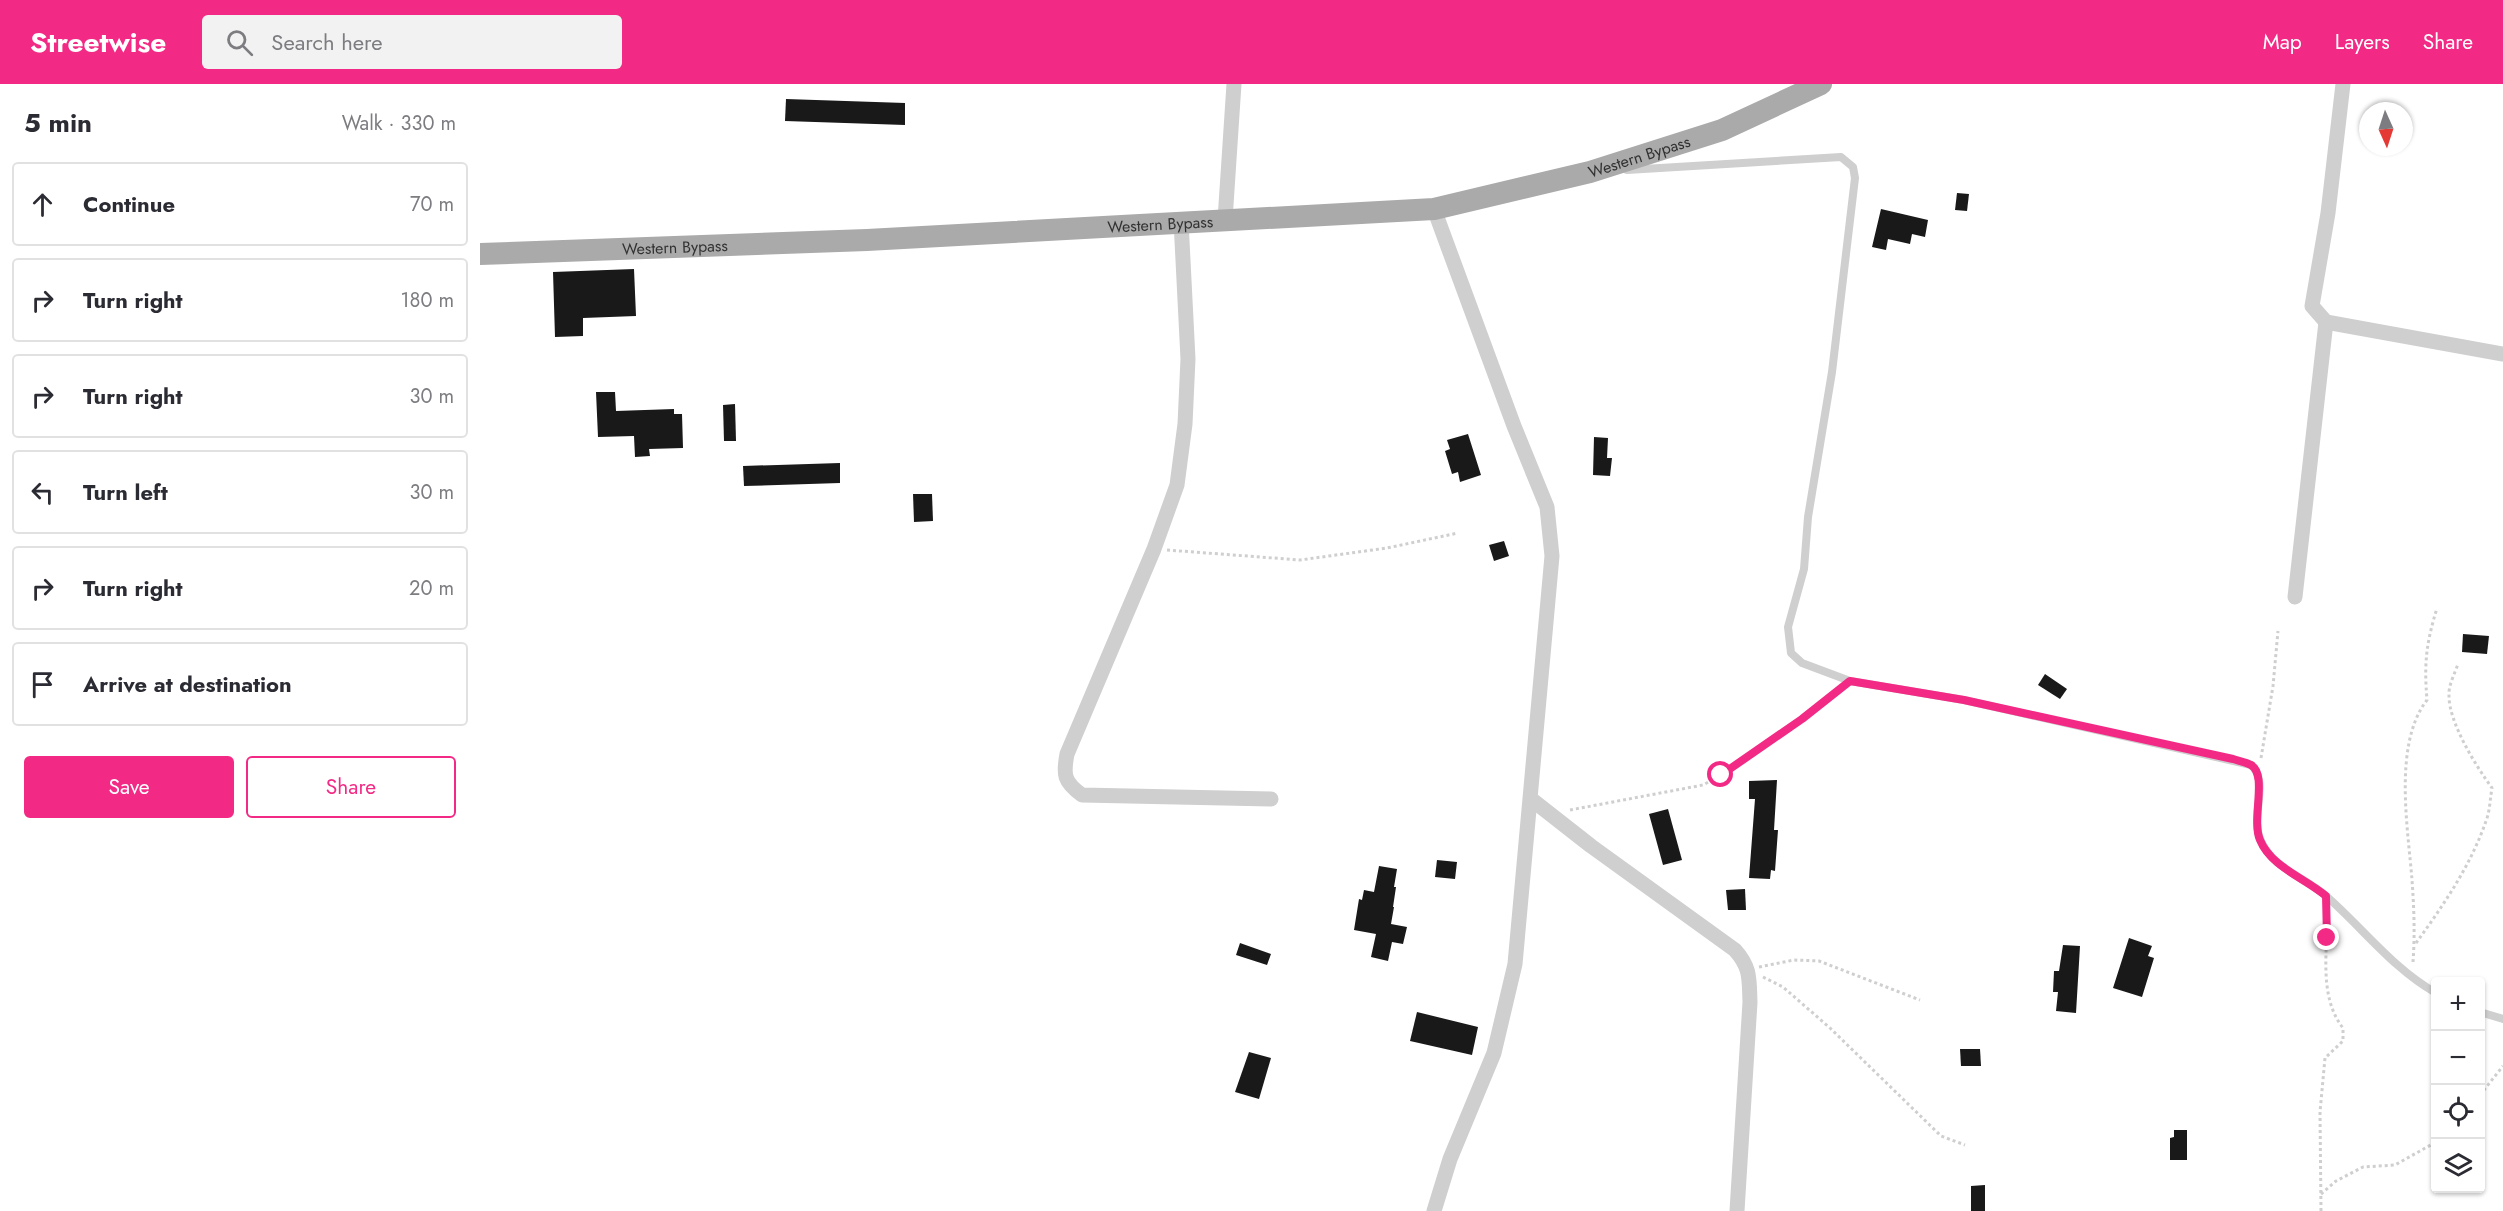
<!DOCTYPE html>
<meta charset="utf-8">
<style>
:root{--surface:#fff;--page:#f2f2f3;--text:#2b2b33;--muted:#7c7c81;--line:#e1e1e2;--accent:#f22a85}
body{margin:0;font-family:Jost,sans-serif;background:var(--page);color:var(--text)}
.controls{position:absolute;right:18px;bottom:18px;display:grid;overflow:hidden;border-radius:6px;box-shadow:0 2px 4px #0004}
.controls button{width:54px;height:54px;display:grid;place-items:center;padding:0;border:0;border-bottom:2px solid var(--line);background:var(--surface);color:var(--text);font:30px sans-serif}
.compass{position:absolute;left:1879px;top:18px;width:54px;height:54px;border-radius:50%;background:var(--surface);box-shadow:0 2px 4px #0004;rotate:177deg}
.stop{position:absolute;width:18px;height:18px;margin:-14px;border:4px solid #f22a85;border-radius:50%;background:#fff}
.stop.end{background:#f22a85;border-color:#fff;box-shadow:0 2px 6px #0008}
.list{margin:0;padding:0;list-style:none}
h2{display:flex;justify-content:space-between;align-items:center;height:78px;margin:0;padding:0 24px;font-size:26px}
h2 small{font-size:20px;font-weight:400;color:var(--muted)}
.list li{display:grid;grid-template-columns:39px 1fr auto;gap:18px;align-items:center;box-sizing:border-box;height:84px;margin:0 12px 12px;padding:0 12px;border:2px solid var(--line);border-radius:6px}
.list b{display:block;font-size:22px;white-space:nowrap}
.list em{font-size:20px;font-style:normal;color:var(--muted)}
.actions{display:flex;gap:12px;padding:18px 24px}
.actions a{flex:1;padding:14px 0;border:2px solid var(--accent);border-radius:6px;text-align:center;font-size:21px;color:var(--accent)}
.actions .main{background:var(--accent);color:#fff}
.icon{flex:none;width:33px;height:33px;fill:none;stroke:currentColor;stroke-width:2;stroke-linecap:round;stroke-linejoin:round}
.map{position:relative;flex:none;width:2023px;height:1127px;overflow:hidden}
header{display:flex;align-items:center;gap:36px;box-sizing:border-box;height:84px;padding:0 30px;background:var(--accent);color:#fff}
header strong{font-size:28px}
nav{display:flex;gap:33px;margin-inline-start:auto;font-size:21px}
.search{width:420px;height:54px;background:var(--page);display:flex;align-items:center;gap:15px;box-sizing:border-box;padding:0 21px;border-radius:6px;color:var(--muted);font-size:22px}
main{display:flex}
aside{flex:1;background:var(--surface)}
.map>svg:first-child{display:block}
</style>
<header>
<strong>Streetwise</strong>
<div class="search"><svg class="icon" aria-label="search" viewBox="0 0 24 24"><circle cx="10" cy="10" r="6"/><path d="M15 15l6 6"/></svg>Search here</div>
<nav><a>Map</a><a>Layers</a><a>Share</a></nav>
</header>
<main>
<aside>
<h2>5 min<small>Walk · 330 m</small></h2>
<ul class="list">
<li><svg class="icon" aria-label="ahead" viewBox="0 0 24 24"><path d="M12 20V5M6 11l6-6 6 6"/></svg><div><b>Continue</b></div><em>70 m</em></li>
<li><svg class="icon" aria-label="right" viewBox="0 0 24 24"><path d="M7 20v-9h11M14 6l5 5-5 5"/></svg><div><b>Turn right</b></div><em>180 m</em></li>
<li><svg class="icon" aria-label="right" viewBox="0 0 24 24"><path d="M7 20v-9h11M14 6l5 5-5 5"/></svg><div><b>Turn right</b></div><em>30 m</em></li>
<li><svg class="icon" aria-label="left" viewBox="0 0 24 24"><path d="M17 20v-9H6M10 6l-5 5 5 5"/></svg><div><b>Turn left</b></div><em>30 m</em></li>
<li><svg class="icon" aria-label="right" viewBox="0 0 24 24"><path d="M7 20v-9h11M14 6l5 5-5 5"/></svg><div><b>Turn right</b></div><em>20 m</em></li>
<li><svg class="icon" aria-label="arrive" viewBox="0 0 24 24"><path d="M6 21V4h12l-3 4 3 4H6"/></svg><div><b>Arrive at destination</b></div></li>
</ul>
<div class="actions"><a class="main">Save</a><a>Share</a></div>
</aside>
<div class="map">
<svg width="2023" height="1127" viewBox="0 0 2023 1127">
<rect width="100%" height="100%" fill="#fff"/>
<g fill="#191919">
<path d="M 306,15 L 425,19 L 425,41 L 305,37 Z"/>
<path d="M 1477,109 L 1489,110 L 1487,127 L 1475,126 Z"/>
<path d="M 1401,125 L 1448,136 L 1445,153 L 1432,150 L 1430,160 L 1408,155 L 1406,166 L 1392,163 Z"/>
<path d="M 154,185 L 156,232 L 103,234 L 103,252 L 75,253 L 73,188 Z"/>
<path d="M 116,308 L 135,308 L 136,327 L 194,325 L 194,330 L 202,330 L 203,364 L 169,365 L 170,372 L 155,373 L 154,352 L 118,353 Z"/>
<path d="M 255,320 L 256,357 L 244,357 L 243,321 Z"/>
<path d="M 988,350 L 1001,391 L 980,398 L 978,388 L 972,390 L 965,367 L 970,365 L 967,356 Z"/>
<path d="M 1114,353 L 1128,354 L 1127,374 L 1132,374 L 1130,392 L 1113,391 Z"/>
<path d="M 360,379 L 360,399 L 264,402 L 263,382 Z"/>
<path d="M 433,410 L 452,410 L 453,437 L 434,438 Z"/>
<path d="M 1024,457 L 1029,472 L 1014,477 L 1009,461 Z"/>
<path d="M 1983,550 L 2009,552 L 2007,570 L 1982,568 Z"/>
<path d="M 1565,590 L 1587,605 L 1580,615 L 1558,601 Z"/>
<path d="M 1297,696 L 1294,746 L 1298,746 L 1295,787 L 1291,786 L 1290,795 L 1269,794 L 1275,715 L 1269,715 L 1269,697 Z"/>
<path d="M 1188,725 L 1202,776 L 1183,781 L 1169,730 Z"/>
<path d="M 957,776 L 977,778 L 975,795 L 955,793 Z"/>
<path d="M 899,782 L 917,785 L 914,803 L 916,803 L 913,823 L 914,823 L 911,840 L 927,843 L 923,860 L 912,858 L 908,877 L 891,873 L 896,850 L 874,846 L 879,815 L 882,816 L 884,806 L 894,808 Z"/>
<path d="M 1265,805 L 1266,826 L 1248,826 L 1246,806 Z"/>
<path d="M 1649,854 L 1672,862 L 1668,872 L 1674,874 L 1662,913 L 1633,904 Z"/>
<path d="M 760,859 L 791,870 L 787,881 L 756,871 Z"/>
<path d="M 1583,861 L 1600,862 L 1596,929 L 1576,927 L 1578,908 L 1573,908 L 1574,887 L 1579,887 Z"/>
<path d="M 937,928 L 998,943 L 992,971 L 930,957 Z"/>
<path d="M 1480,965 L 1500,965 L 1501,982 L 1481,982 Z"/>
<path d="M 769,968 L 791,974 L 779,1015 L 755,1008 Z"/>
<path d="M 1694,1046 L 1707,1046 L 1707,1076 L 1690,1076 L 1690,1054 L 1694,1053 Z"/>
<path d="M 1505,1101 L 1505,1127 L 1491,1127 L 1491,1102 Z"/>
</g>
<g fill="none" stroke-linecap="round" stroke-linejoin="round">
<g stroke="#cfcfcf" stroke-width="3" stroke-dasharray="3 3" stroke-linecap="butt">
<path d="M 687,466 L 820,476 L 907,464 L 978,449"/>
<path d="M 1781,674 L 1793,602 L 1798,547"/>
<path d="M 1090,726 L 1223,701 L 1241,691 L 1360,605"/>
<path d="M 1936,859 C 1963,822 1991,781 2006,737 C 2010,727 2010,715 2012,704 C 1996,682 1969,639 1969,612 C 1968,602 1975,589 1978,580"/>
<path d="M 1933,878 C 1935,851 1934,823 1932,796 C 1928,744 1913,660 1947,616 C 1944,579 1946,560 1957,524"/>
<path d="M 1279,883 L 1314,876 L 1339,877 L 1440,916"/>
<path d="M 1283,893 L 1303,903 L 1350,944 L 1461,1052 L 1485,1061"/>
<path d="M 2000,1011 L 2023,982"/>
<path d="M 1841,1110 L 1856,1097 L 1883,1083 L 1915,1081 L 1956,1058"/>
<path d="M 1841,1127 L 1840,1028 L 1845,974 L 1863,957 L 1863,944 C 1838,912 1848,866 1847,829"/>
</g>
<g stroke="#cfcfcf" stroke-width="8">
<path d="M 1147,86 L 1361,73 L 1373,83 L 1375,94 L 1352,288 L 1328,433 L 1324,485 L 1308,543 L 1311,569 L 1322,579 L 1370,597 L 1484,616 L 1771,681 C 1791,699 1768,733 1782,759 C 1795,785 1824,793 1845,811 C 1882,843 1912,884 1956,909"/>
<path d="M 2000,928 L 2023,935"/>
</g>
<g stroke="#cfcfcf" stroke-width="15">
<path d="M 1863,0 L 1848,129 L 1832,222 L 1846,238 L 2023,270"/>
<path d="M 954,125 L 1034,342 L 1067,423 L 1072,472 L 1035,880 L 1014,969 L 970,1075 L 954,1127"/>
<path d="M 745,136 L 754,0"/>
<path d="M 701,137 L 708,275 L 705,340 L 697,401 L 674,465 L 587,670 C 583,691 584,698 602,711 L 791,715"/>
<path d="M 1815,513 L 1846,238"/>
<path d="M 1051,715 L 1111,762 L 1255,866 C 1271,884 1269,895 1270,918 L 1257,1127"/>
</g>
<path stroke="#aaa" stroke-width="22" id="s1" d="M 0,170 L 387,156 L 954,125 L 1110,88 L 1242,46 L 1341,0"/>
</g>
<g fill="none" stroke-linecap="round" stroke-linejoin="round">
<path stroke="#f22a85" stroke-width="8" d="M 1241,691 L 1322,635 L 1370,597 L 1484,616 L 1753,675 C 1759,677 1766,678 1771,681 C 1788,691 1771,735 1780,756 C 1791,783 1825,794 1846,812 L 1847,854"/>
</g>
<g text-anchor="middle" stroke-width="6" stroke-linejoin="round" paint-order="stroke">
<g font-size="16" fill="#323232" stroke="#fff">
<text dy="6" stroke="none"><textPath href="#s1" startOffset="1167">Western Bypass</textPath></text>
<text dy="6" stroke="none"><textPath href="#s1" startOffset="681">Western Bypass</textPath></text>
<text dy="6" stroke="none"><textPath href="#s1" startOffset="195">Western Bypass</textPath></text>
</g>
</g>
</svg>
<div class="controls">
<button>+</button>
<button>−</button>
<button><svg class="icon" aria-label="locate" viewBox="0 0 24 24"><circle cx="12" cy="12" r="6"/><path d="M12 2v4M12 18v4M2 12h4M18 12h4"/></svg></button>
<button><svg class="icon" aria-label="layers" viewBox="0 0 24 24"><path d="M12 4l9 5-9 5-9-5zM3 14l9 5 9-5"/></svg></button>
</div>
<svg class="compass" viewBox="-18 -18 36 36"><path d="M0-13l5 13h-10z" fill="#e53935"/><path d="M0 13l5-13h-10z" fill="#7c7c81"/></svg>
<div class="stop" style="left:1241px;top:691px"></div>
<div class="stop end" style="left:1847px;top:854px"></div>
</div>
</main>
